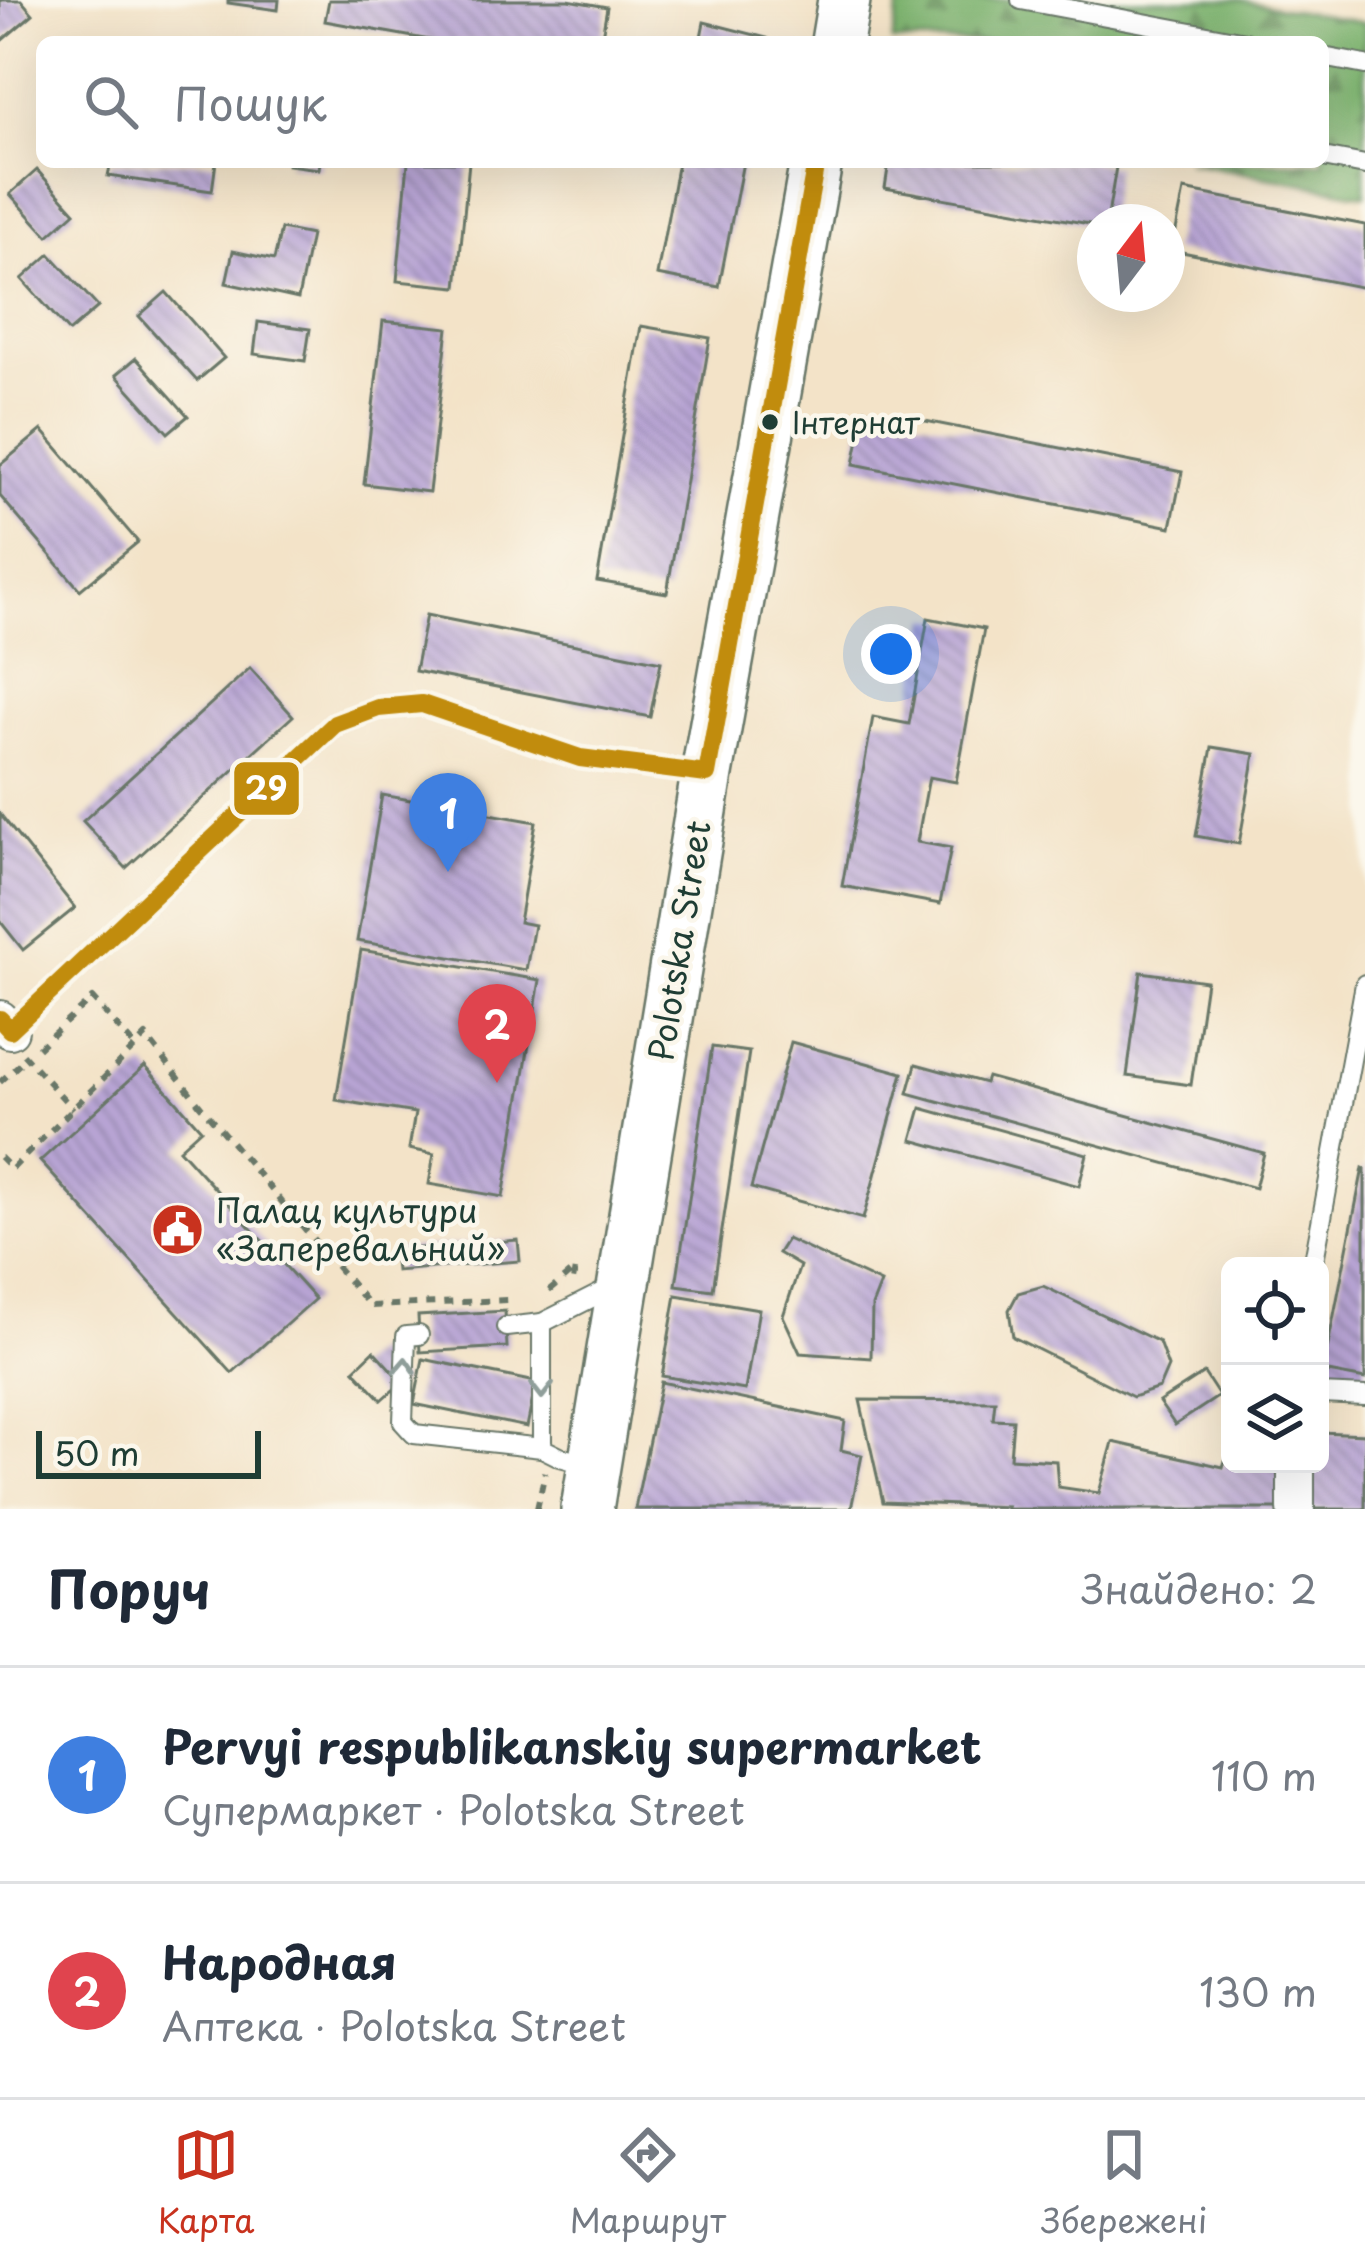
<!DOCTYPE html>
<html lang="uk">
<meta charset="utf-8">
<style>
:root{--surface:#fff;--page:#f2f2f3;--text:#1f2937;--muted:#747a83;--line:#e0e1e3;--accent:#c8321e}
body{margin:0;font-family:"Playpen Sans",sans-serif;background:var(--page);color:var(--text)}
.controls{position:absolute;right:36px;bottom:36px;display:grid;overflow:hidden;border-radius:18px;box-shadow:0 12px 48px #0002}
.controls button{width:108px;height:108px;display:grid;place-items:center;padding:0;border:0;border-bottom:3px solid var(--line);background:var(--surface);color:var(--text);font:60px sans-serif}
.compass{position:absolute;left:1077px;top:204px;width:108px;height:108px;border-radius:50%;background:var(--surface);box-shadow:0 12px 48px #0002;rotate:16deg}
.scale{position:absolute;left:36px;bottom:30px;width:225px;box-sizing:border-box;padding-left:12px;border:6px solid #1f3d34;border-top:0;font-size:33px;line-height:42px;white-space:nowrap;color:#1f3d34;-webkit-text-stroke:9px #fbf7ec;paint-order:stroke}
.you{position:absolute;left:891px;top:654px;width:42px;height:42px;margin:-30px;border:9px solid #fff;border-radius:50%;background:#1a73e8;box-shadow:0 0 0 18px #1a73e833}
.badge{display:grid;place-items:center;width:78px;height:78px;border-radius:50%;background:var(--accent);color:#fff;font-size:39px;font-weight:700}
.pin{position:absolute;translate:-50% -99px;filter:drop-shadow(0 3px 6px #0008)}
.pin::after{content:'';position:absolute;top:63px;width:42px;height:36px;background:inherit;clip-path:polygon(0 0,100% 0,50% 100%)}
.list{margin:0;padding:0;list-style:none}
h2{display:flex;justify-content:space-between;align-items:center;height:156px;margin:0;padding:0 48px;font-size:51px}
h2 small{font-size:39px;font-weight:400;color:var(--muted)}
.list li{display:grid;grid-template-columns:78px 1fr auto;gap:36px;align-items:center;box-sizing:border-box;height:216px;padding:0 48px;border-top:3px solid var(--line)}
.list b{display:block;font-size:45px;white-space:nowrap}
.list p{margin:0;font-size:39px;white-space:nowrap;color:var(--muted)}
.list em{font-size:39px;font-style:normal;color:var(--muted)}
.icon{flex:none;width:66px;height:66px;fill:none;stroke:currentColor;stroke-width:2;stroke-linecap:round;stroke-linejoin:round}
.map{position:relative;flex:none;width:1365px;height:1509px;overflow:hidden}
.search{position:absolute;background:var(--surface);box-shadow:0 12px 48px #0002;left:36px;right:36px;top:36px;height:132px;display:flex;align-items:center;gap:30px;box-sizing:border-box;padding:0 42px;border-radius:18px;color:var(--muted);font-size:45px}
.sheet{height:588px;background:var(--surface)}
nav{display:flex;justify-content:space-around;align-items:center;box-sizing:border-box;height:168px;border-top:3px solid var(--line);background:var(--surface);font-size:33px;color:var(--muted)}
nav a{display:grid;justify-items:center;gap:6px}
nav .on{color:var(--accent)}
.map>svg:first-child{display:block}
</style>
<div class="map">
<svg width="1365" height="1509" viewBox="0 0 1365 1509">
<defs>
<pattern id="forest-firs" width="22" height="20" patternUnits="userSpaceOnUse" patternTransform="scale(3)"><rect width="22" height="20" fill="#7db26e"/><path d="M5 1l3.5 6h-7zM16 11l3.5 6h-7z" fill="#66925b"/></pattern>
<pattern id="building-back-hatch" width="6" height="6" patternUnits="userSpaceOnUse" patternTransform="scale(3)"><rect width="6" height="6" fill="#b8a4d4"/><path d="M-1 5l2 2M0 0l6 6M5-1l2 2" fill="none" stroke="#9587ad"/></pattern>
</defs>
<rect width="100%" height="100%" fill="#fbf7ec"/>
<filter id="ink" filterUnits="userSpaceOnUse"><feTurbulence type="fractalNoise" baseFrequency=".00833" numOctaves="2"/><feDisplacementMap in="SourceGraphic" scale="24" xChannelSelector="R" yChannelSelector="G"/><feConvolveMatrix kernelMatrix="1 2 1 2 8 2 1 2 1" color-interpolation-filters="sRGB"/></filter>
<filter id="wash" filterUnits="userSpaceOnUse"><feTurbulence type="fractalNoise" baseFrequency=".004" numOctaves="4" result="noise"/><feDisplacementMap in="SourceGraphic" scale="48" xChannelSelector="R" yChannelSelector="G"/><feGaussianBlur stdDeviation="2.7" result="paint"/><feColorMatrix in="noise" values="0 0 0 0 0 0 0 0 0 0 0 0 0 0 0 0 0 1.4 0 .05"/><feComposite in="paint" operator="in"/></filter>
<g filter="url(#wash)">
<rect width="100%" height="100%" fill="#f3e3c8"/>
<path fill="url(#forest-firs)" stroke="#4e7851" stroke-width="3" d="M 900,0 L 1238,0 L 1365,23 L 1365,195 L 1186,162 L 1323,162 L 1323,42 L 892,42 Z"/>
<g id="blocks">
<g fill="url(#building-back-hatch)">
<path d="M 0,0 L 21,0 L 33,14 L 0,42 Z"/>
<path d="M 228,0 L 279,0 L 278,10 L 228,3 Z"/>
<path d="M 329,0 L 568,0 L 607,7 L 601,42 L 441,42 L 325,21 Z"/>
<path d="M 704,22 L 767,38 L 766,42 L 700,42 Z"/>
<path d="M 111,162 L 216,162 L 212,191 L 108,176 Z"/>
<path d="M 288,162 L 320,162 L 319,169 L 288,165 Z"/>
<path d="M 408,162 L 469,162 L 457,287 L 397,281 Z"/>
<path d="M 678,162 L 743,162 L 719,287 L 657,275 Z"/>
<path d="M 889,162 L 1089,162 L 1116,167 L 1107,222 L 1095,222 L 1095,225 L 885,188 Z"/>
<path d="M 37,170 L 75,212 L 48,236 L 10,194 Z"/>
<path d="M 1184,190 L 1365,225 L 1365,288 L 1172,250 Z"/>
<path d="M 281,229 L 311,235 L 298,299 L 226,283 L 233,251 L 274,260 Z"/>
<path d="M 50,254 L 98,307 L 69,332 L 22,279 Z"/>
<path d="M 166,292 L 224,358 L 197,381 L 139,316 Z"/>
<path d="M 383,321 L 448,328 L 429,492 L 364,484 Z"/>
<path d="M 258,322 L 310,329 L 305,361 L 254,354 Z"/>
<path d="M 641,326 L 710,338 L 667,593 L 597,581 Z"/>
<path d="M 136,358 L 188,416 L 168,433 L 116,375 Z"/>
<path d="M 865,409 L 1182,472 L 1171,527 L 854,464 Z"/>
<path d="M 42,430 L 138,542 L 80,590 L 0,496 L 0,465 Z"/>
<path d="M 426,615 L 661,662 L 650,717 L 415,671 Z"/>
<path d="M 928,618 L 984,629 L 956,782 L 929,777 L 917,842 L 951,848 L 940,904 L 842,886 L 873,717 L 909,724 Z"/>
<path d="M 250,668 L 293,716 L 126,868 L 83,821 Z"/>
<path d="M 1212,747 L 1255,754 L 1239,844 L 1196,836 Z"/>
<path d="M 382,795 L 536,822 L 519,922 L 534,925 L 526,970 L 357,941 Z"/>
<path d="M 0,814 L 75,908 L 23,950 L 0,921 Z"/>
<path d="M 361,950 L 540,980 L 503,1197 L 429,1184 L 434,1154 L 409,1149 L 415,1113 L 336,1100 Z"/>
<path d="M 1141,972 L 1206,981 L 1191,1085 L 1127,1076 Z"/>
<path d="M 791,1042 L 903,1073 L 863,1219 L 751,1188 Z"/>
<path d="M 712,1047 L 749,1052 L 713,1290 L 676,1285 Z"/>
<path d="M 916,1064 L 985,1083 L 987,1077 L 1264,1153 L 1255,1188 L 908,1093 Z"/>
<path d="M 145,1066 L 201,1129 L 179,1149 L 315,1299 L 232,1373 L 40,1161 Z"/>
<path d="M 921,1108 L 1087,1154 L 1079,1186 L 912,1140 Z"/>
<path d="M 1363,1168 L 1365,1169 L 1365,1379 L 1323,1371 Z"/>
<path d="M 787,1239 L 881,1283 L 872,1306 L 871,1358 L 800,1353 L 783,1316 L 800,1266 L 778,1253 Z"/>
<path d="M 518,1240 L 520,1261 L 396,1271 L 394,1250 Z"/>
<path d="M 1043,1286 L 1159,1342 L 1168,1367 L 1159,1388 L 1133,1397 L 1013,1337 L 1009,1310 L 1018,1293 Z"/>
<path d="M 676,1295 L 759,1309 L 745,1390 L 662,1376 Z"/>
<path d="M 505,1311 L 507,1347 L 420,1352 L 418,1316 Z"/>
<path d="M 374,1351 L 402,1382 L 382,1400 L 354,1370 Z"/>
<path d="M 423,1359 L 536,1382 L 527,1427 L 414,1404 Z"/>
<path d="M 1204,1373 L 1219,1396 L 1175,1425 L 1159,1402 Z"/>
<path d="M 661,1382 L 845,1421 L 841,1450 L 862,1455 L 851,1509 L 635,1509 Z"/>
<path d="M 860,1400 L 995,1401 L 993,1419 L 1013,1420 L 1010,1458 L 1056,1461 L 1058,1487 L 1099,1493 L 1113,1442 L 1223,1467 L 1229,1449 L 1230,1464 L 1320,1464 L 1320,1432 L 1365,1434 L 1365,1509 L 1006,1509 L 1007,1507 L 883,1502 Z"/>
</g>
</g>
</g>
<g filter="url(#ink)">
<use href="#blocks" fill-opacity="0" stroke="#697768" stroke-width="3"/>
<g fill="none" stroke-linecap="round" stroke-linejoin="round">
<defs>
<g id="service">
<path d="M 1021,0 L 1245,42"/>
<path d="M 1323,57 L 1365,65"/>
<path d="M 1323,157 L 1365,165"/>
<path d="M 7,1032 L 335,724 L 378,708 L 422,704 L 580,758 L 702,773"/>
<path d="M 1313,1266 L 1365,984"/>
<path d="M 506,1327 L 542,1323"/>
<path d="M 419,1335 L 406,1336 L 403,1422 L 414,1434 L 542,1448"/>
<path d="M 1320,1394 L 1365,1396"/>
<path d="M 593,1466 L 560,1457 L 542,1448 L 542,1323 L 615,1286"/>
</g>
<g id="minor">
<path d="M 0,1019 L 10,1030"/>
<path d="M 1296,1509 L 1296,1464"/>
</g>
<g id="secondary">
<path d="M 837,42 L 844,0"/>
<path d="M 587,1509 L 707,774 L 816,162"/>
</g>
</defs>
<use href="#service" stroke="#697768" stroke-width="22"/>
<use href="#minor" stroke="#697768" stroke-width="40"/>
<use href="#secondary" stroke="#697768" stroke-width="56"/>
<g stroke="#697768" stroke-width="6" stroke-dasharray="9 9" stroke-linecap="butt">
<path d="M 38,1048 L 92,998 L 136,1048"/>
<path d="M 23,1054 L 73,1109"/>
<path d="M 0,1082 L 23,1061"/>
<path d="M 0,1157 L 12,1169 L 146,1036 L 199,1104 L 370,1306 L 508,1300"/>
<path d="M 549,1291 L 575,1269 L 573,1281"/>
<path d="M 537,1509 L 545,1472"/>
</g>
<use href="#service" stroke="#fff" stroke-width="18"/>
<use href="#minor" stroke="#fff" stroke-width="36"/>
<use href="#secondary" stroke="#fff" stroke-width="51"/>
<defs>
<path id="bus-1" d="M 0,1019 L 10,1030 L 335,724 L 378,708 L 422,704 L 580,758 L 707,774 L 816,162"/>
</defs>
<use href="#bus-1" stroke="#fbf7ec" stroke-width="27"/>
<use href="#bus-1" stroke="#c18c0d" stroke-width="18"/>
</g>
<defs><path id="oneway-chevron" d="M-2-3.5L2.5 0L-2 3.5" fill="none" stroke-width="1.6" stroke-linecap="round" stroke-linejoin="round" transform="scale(3)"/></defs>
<g stroke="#8f9e9a">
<use href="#oneway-chevron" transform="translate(405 1366) rotate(-87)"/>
<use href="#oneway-chevron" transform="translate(542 1390) rotate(90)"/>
</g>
</g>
<defs>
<symbol id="civic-disc" viewBox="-11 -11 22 22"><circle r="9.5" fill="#c8321e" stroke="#fbf7ec"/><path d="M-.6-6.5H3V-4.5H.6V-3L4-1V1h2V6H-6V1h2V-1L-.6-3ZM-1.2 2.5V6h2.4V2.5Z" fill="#fff"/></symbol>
</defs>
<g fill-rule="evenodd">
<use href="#civic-disc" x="148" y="1200" width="59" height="59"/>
</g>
<circle fill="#1f3d34" stroke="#fbf7ec" stroke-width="4.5" cx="770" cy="422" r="10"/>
<g text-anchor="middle" stroke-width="9" stroke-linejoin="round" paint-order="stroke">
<g font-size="30" fill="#1f3d34" stroke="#fbf7ec" text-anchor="start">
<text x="792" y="434">Інтернат</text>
</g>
<g font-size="33" fill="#1f3d34" stroke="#fbf7ec">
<text transform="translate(680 941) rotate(-81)" y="12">Polotska Street</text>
</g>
<g font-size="33" fill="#1f3d34" stroke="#fbf7ec" text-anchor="start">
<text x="216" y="1223">Палац культури<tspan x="216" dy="38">«Заперевальний»</tspan></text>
</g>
</g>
<rect stroke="#fbf7ec" stroke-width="4.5" x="232" y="760" width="69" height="57" rx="12" fill="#c18c0d"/>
<g font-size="33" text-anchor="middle" font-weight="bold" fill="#fff">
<text x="266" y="800">29</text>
</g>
</svg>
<div class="controls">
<button><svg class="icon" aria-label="locate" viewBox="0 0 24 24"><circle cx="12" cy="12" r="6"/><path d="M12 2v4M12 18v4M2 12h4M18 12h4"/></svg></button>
<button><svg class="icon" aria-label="layers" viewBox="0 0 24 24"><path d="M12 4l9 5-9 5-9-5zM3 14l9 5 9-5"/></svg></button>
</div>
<svg class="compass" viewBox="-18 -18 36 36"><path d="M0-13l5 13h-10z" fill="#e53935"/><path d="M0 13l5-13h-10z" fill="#747a83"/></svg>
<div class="scale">50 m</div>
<div class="you"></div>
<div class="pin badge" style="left:448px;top:872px;background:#3f7fe0">1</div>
<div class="pin badge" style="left:497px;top:1083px;background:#e0444e">2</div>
<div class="search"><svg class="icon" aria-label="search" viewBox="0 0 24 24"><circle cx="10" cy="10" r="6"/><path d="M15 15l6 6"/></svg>Пошук</div>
</div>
<section class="sheet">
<h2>Поруч<small>Знайдено: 2</small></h2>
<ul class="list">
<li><span class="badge" style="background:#3f7fe0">1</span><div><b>Pervyi respublikanskiy supermarket</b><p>Супермаркет · Polotska Street</p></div><em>110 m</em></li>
<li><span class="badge" style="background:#e0444e">2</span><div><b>Народная</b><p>Аптека · Polotska Street</p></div><em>130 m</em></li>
</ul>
</section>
<nav>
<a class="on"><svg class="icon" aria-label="map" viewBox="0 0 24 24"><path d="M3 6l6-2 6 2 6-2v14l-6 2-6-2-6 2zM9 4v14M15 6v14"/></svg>Карта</a>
<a><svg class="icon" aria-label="directions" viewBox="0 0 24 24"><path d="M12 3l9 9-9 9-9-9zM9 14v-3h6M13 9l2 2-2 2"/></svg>Маршрут</a>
<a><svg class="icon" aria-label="saved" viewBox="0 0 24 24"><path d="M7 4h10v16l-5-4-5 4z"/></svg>Збережені</a>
</nav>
